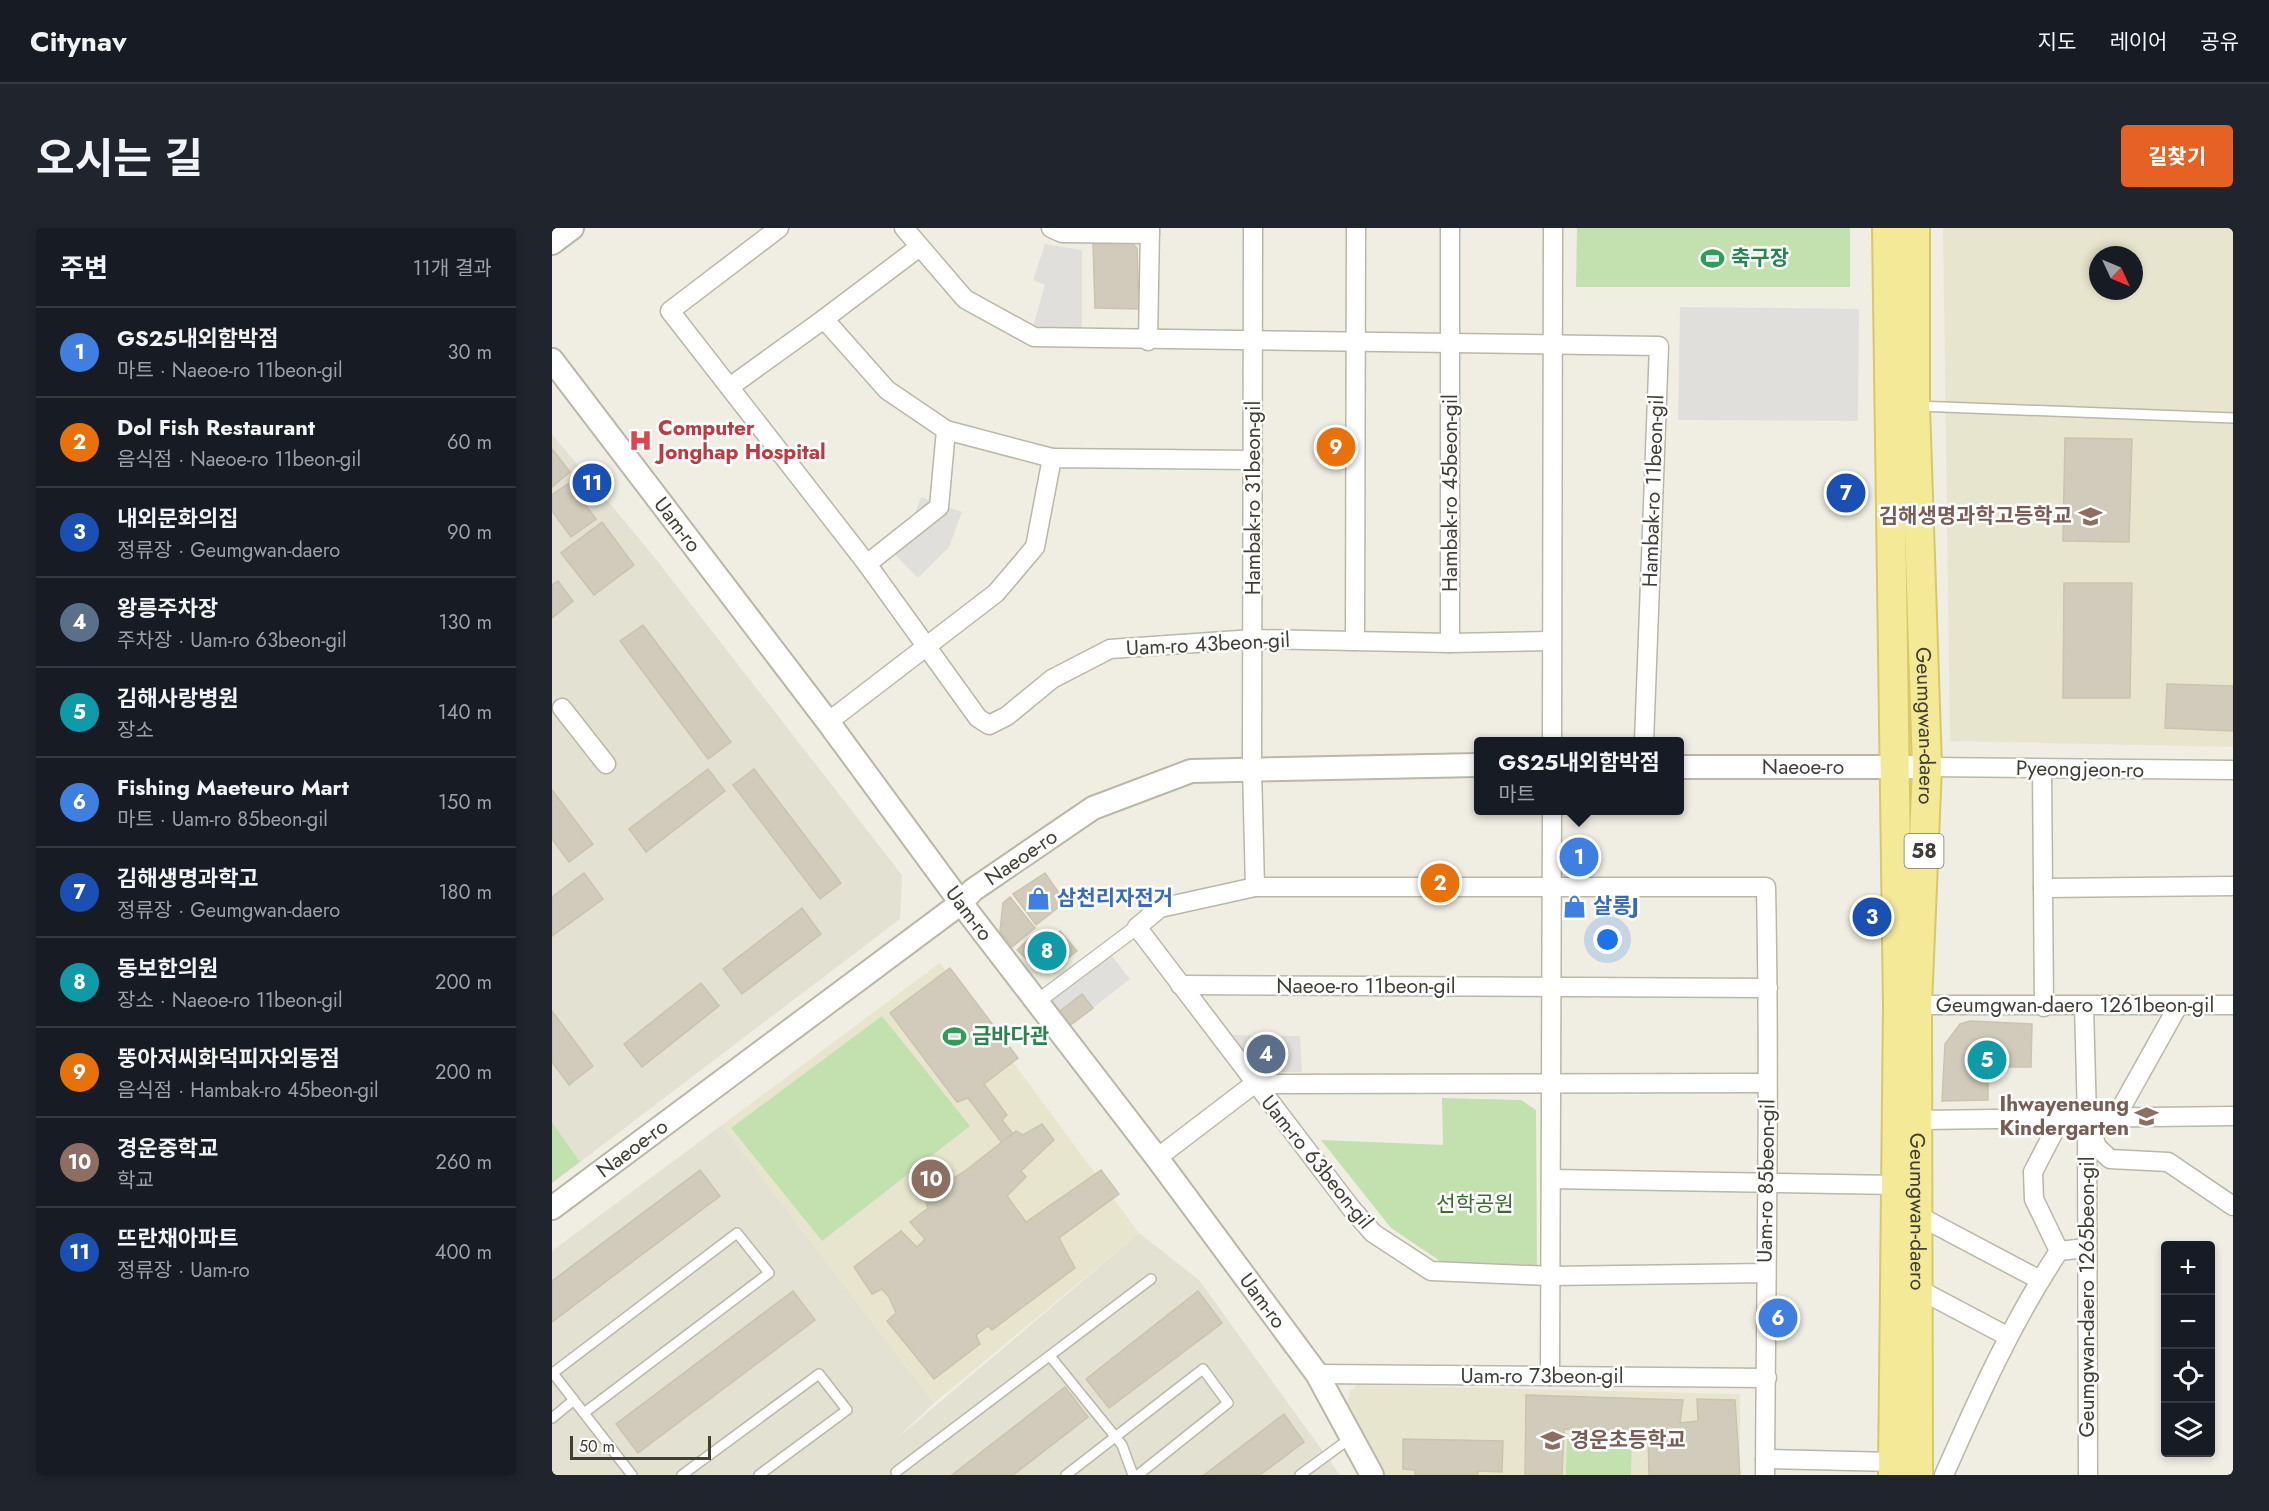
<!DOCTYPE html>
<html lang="ko">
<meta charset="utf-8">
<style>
:root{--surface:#171b24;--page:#20242c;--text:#f1f3f6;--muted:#9ea1a6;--line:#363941;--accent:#e66124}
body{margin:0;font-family:Jost,"Noto Sans KR",sans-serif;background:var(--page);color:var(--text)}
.controls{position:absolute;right:18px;bottom:18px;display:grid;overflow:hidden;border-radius:6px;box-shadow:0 3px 9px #0003}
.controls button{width:54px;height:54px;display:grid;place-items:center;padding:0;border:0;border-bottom:2px solid var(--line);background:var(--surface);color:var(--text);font:30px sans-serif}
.compass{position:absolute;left:1537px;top:18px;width:54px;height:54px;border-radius:50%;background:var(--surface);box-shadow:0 3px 9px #0003;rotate:134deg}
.scale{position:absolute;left:18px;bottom:15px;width:141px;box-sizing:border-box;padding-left:6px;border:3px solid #413e34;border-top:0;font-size:16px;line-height:21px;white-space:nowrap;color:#413e34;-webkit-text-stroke:4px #fff;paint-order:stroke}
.you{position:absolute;left:1056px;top:712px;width:21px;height:21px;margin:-15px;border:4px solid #fff;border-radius:50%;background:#1a73e8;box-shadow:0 0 0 9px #1a73e833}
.badge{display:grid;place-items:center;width:39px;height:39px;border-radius:50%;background:var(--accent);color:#fff;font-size:20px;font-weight:700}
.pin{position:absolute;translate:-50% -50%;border:3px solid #fff;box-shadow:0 2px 6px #0006}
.popup{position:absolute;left:922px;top:509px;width:210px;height:78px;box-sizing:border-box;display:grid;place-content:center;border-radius:6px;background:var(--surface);filter:drop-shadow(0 2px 4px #0005);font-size:20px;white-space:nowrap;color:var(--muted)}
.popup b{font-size:22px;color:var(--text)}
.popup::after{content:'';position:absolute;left:50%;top:100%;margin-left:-12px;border:12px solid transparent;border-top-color:var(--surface)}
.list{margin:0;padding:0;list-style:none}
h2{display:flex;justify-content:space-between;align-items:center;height:78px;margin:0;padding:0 24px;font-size:26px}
h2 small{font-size:20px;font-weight:400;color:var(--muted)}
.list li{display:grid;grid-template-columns:39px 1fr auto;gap:18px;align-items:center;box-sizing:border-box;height:90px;padding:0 24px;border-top:2px solid var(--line)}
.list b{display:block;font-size:22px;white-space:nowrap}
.list p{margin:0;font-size:20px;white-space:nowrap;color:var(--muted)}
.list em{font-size:20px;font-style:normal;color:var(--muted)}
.icon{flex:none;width:33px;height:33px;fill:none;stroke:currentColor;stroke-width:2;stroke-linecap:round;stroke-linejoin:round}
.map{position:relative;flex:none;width:1681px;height:1247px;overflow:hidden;border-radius:6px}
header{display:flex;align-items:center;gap:36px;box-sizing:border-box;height:84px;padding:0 30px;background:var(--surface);border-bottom:2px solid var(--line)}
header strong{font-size:28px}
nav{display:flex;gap:33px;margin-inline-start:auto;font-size:21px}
.intro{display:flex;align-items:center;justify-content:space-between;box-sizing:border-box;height:144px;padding:0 36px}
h1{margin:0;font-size:42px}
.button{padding:15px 27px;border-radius:6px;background:var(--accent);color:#fff;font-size:21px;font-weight:700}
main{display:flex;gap:36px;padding:0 36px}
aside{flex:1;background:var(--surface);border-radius:6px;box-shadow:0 3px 9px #0003}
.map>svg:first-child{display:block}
</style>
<header>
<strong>Citynav</strong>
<nav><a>지도</a><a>레이어</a><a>공유</a></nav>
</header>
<div class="intro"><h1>오시는 길</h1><a class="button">길찾기</a></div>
<main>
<aside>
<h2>주변<small>11개 결과</small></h2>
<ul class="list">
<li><span class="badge" style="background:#3f7fe0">1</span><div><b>GS25내외함박점</b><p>마트 · Naeoe-ro 11beon-gil</p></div><em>30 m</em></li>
<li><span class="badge" style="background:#e8710a">2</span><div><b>Dol Fish Restaurant</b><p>음식점 · Naeoe-ro 11beon-gil</p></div><em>60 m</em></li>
<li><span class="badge" style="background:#1a4fb4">3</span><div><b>내외문화의집</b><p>정류장 · Geumgwan-daero</p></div><em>90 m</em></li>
<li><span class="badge" style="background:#5c6f8a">4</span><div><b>왕릉주차장</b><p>주차장 · Uam-ro 63beon-gil</p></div><em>130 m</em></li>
<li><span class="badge" style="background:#0f9aa8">5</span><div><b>김해사랑병원</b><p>장소</p></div><em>140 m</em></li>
<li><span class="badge" style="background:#3f7fe0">6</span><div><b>Fishing Maeteuro Mart</b><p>마트 · Uam-ro 85beon-gil</p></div><em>150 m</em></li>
<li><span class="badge" style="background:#1a4fb4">7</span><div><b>김해생명과학고</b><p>정류장 · Geumgwan-daero</p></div><em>180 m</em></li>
<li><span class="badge" style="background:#0f9aa8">8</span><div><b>동보한의원</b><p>장소 · Naeoe-ro 11beon-gil</p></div><em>200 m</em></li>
<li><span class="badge" style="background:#e8710a">9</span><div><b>뚱아저씨화덕피자외동점</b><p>음식점 · Hambak-ro 45beon-gil</p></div><em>200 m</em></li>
<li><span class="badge" style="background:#8d6e63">10</span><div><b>경운중학교</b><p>학교</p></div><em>260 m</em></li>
<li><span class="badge" style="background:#1a4fb4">11</span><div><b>뜨란채아파트</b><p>정류장 · Uam-ro</p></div><em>400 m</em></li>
</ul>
</aside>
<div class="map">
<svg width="1681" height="1247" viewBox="0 0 1681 1247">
<rect width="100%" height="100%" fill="#f0eee3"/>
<g fill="#e3e1d2">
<path d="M 0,206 L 99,325 L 350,647 L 348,691 L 28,934 L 0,894 Z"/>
<path d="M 170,897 L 382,1175 L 342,1213 L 587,1005 L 647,1052 L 788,1247 L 0,1247 L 0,1023 Z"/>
</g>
<g fill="#e8e5ce" fill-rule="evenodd">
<path d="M 1391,0 L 1681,0 L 1681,519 L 1398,513 ZM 1546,27 L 1582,27 L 1582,63 L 1546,63 Z"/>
<path d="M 388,735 L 587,1005 L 382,1175 L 170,897 Z"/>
<path d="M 805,1157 L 1188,1166 L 1188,1247 L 828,1247 L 795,1176 L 798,1163 Z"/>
</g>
<g fill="#c2e1af">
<path d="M 1025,0 L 1298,0 L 1298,59 L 1024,59 Z"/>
<path d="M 330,788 L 418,898 L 270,1013 L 179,900 Z"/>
<path d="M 890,870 L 969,872 L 984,882 L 985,1037 L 891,1035 L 839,1000 L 769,912 L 891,917 Z"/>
<path d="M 0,894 L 28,934 L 0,955 Z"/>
<path d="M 1015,1208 L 1080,1212 L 1079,1247 L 1014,1247 Z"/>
</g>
<g fill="#e1dfdb">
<path d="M 493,16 L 530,22 L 530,105 L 480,102 L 493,57 L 481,52 Z"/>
<path d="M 1128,79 L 1307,81 L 1306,193 L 1126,192 Z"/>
<path d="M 369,269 L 410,284 L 397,319 L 366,350 L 334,318 L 359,296 Z"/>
<path d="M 556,723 L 578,751 L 541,780 L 530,766 L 504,786 L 489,769 Z"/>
<path d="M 665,807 L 748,808 L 750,844 L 693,844 Z"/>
</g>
<g fill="#d0cbba" stroke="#cac4ae" stroke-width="1.5">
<path d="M 580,15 L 585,20 L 587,81 L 543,80 L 541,16 Z"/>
<path d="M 1513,210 L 1580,211 L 1577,314 L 1511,313 Z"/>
<path d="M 0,221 L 18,244 L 0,259 Z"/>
<path d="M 17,255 L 44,291 L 19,309 L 0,283 L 0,267 Z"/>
<path d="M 50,294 L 82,337 L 42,367 L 9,325 Z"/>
<path d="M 6,353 L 21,373 L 0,390 L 0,357 Z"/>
<path d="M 1512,355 L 1580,355 L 1578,470 L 1511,470 Z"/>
<path d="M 91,397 L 179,514 L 156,531 L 68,413 Z"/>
<path d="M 1615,456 L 1681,458 L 1681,503 L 1613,500 Z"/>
<path d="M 156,541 L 173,563 L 94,624 L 77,601 Z"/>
<path d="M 202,541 L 289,655 L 268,671 L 181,557 Z"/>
<path d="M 0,562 L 41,616 L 17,634 L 0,611 Z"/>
<path d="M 32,645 L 51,671 L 0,708 L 0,669 Z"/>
<path d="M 493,645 L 513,674 L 484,697 L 461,666 Z"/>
<path d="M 458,669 L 483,700 L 460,719 L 448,703 L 451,675 Z"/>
<path d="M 250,680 L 269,706 L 190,766 L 171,741 Z"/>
<path d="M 508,703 L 525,723 L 501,742 L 488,744 L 465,722 L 480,708 L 488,719 Z"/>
<path d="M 398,740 L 466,830 L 432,856 L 455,887 L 450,892 L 461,906 L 450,915 L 416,870 L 405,874 L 338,785 Z"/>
<path d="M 149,755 L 167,778 L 90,839 L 72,816 Z"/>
<path d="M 530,766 L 541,780 L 516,799 L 504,786 Z"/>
<path d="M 0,783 L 41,838 L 17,857 L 0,834 Z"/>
<path d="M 1418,793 L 1480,796 L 1479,839 L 1436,839 L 1436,872 L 1390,873 L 1393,816 L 1408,796 Z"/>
<path d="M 490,896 L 502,912 L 469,943 L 474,949 L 455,968 L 474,994 L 549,942 L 567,966 L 507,1010 L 523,1040 L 440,1102 L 436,1098 L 424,1107 L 428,1116 L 382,1151 L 335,1093 L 344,1085 L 337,1069 L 330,1061 L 320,1066 L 302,1039 L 349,1003 L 365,1019 L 373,1011 L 358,994 L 376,980 L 372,969 L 413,943 L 464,903 L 471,907 Z"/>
<path d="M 148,942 L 168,968 L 0,1094 L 0,1053 Z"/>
<path d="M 241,1063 L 263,1092 L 86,1225 L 64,1196 Z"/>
<path d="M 646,1063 L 670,1095 L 557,1180 L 534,1151 Z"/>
<path d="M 513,1159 L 536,1189 L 461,1247 L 400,1247 Z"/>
<path d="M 974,1167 L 1131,1172 L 1128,1195 L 1146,1193 L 1145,1171 L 1183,1172 L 1188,1247 L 1097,1247 L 1096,1202 L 1012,1201 L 1010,1247 L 973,1247 Z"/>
<path d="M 732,1186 L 752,1214 L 708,1247 L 652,1247 Z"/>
<path d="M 851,1211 L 951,1213 L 950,1244 L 926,1243 L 926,1247 L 863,1247 L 863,1242 L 851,1241 Z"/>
</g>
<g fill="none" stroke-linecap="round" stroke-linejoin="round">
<defs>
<g id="service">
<path d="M 1365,178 L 1681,190"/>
<path d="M 498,1128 L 570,1217 L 581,1247"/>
<path d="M 0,1144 L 80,1247"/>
<path d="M 1,1145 L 185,1005 L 217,1045 L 32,1185"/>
<path d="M 0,1190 L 22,1172"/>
<path d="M 344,1244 L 599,1051"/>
<path d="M 130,1247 L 267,1146 L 295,1182 L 207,1247"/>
<path d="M 514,1247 L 651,1141 L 676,1175 L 586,1247"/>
<path d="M 748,1247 L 800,1209"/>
</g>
<path id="pedestrian" d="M 485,774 L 585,699"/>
<g id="minor">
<path d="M 227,0 L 118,83 L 315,336 L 426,490 L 437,497 L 455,488 L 500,451 L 558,421 L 701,411 L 898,415 L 998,413"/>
<path d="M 352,0 L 413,71 L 482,109 L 1107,118 L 1092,514"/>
<path d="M 499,0 L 510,5 L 598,6"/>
<path d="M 701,0 L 700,540 L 703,659"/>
<path d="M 272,91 L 366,20"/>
<path d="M 596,113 L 598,0"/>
<path d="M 179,158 L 272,91 L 335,162 L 394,202 L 500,230"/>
<path d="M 315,336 L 387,279 L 394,202"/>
<path d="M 803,413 L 804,0"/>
<path d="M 898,415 L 898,0"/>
<path d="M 10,480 L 54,536"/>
<path d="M 276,494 L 444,365 L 483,319 L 500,230 L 701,232"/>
<path d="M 1000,514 L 1001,0"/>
<path d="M 1375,539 L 1681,542"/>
<path d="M 1490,541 L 1492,779"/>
<path d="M 1491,660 L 1681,658"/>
<path d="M 628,757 L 1216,760"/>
<path d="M 1365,777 L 1681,777"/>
<path d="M 1532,778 L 1535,890 L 1545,919 L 1558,931 L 1616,934 L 1681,978"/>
<path d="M 1564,889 L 1626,778"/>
<path d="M 1535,890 L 1536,1247"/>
<path d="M 1368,892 L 1681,888"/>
<path d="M 605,930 L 702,856 L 1214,855"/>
<path d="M 999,951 L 1343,957"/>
<path d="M 1367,988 L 1488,1052"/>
<path d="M 1507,1023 L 1482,971 L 1481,944 L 1509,890"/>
<path d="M 1213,1045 L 999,1048 L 879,1043 L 821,1005 L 799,980 L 585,699 L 608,680 L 703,659 L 1214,659 C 1218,855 1214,1051 1213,1247"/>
<path d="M 1368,1062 L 1455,1108"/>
<path d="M 765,1146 L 1215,1150"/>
<path d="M 998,1148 L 1000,582"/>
<path d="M 1213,1231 L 1341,1234"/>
<path d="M 1392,1247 C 1426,1170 1460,1094 1507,1023 L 1534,1020"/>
</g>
<g id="tertiary">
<path d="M 0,15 L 20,0"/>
<path id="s1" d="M 0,132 L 276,494 L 409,675 L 605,930 L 765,1146 L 820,1247"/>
<path id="s2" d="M 1128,539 L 1375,539"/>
<path id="s3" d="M 0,980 L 409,675 L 421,662 L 541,580 L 639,543 L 926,537"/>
</g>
<g id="primary">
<path d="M 1335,0 L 1346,777 L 1341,1247"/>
<path id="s4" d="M 1363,0 L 1363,178 L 1375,539 L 1365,777 L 1366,1247"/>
</g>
</defs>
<use href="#service" stroke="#bab7a7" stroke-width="12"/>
<use href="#pedestrian" stroke="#bab7a7" stroke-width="16"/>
<use href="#minor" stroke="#bab7a7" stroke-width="21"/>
<use href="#tertiary" stroke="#bab7a7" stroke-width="26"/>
<use href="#primary" stroke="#d7c86a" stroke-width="32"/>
<use href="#service" stroke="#fff" stroke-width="9"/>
<use href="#pedestrian" stroke="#fff" stroke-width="14"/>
<use href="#minor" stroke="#fff" stroke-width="18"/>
<use href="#tertiary" stroke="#fff" stroke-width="22"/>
<use href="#primary" stroke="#f4e997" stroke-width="28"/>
</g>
<defs>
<symbol id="stadium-bare" viewBox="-9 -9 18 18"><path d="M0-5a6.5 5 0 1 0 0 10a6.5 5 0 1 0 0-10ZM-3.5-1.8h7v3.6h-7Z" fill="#2e9e5b" stroke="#fff" stroke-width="2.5" paint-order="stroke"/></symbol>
<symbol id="hospital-bare" viewBox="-9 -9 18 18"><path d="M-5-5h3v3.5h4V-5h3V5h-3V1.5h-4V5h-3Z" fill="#e0444e" stroke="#fff" stroke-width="2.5" paint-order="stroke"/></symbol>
<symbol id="school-bare" viewBox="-9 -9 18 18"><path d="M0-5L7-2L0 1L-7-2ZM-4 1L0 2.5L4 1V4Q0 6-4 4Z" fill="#8d6e63" stroke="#fff" stroke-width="2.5" paint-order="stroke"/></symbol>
<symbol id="shop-bare" viewBox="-9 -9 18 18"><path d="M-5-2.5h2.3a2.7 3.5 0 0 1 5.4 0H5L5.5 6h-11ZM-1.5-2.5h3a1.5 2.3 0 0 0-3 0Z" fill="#3f7fe0" stroke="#fff" stroke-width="2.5" paint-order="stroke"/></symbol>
</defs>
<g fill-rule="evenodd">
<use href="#stadium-bare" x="1144" y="14" width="33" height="33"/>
<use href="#hospital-bare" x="72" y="196" width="33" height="33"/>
<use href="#school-bare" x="1522" y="272" width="33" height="33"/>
<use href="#shop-bare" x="470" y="654" width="33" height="33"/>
<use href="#shop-bare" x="1006" y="662" width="33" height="33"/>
<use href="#stadium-bare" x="386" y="792" width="33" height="33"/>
<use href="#school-bare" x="1578" y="872" width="33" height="33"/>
<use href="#school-bare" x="984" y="1196" width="33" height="33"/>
</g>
<g text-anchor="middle" stroke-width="5" stroke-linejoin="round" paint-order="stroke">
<rect fill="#fff" stroke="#7a7871" stroke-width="1.5" x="1352.5" y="606" width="39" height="34" rx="4.5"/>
<g font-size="20" font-weight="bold" fill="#413e34">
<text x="1372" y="630">58</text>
</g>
<g font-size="21" font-weight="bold" fill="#27864d" stroke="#fff" text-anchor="start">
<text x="1179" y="37">축구장</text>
<text x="420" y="815">금바다관</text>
</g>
<g font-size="21" font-weight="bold" fill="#be3a42" stroke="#fff" text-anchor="start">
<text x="106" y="207">Computer<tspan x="106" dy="24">Jonghap Hospital</tspan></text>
</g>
<g font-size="21" fill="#413e34" stroke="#fff">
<text transform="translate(1101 263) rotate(-88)" y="7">Hambak-ro 11beon-gil</text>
<text transform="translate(898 265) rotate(-90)" y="7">Hambak-ro 45beon-gil</text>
<text transform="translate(701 270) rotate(-90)" y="7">Hambak-ro 31beon-gil</text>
<text dy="7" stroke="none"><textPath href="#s1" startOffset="207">Uam-ro</textPath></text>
<text transform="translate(656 416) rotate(-3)" y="7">Uam-ro 43beon-gil</text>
<text dy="7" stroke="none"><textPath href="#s4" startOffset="498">Geumgwan-daero</textPath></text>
<text dy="7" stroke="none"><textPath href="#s2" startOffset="123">Naeoe-ro</textPath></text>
<text transform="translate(1528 541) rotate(1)" y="7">Pyeongjeon-ro</text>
<text dy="7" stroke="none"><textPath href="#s3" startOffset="586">Naeoe-ro</textPath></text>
<text dy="7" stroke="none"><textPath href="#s1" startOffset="693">Uam-ro</textPath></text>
<text x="814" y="765">Naeoe-ro 11beon-gil</text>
<text x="1523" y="784">Geumgwan-daero 1261beon-gil</text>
<text dy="7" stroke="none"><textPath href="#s3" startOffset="100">Naeoe-ro</textPath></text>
<text transform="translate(765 934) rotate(51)" y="7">Uam-ro 63beon-gil</text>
<text transform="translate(1214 953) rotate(-89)" y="7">Uam-ro 85beon-gil</text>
<text dy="7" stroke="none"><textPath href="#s4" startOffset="984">Geumgwan-daero</textPath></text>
<text transform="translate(1535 1069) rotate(-90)" y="7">Geumgwan-daero 1265beon-gil</text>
<text dy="7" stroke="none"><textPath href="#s1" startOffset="1179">Uam-ro</textPath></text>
<text x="990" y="1155">Uam-ro 73beon-gil</text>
</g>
<g font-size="21" font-weight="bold" fill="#785e54" stroke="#fff" text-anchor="end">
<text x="1520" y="295">김해생명과학고등학교</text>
<text x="1577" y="883">Ihwayeneung<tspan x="1577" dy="24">Kindergarten</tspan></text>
<text x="1018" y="1219" text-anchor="start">경운초등학교</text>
</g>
<g font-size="21" font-weight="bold" fill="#366cbe" stroke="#fff" text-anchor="start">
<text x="505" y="677">삼천리자전거</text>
<text x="1041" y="685">살롱J</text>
</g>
<g font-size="21" fill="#3b6c2d" stroke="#fff">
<text x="923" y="983">선학공원</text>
</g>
</g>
</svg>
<div class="controls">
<button>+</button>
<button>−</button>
<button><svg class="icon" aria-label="locate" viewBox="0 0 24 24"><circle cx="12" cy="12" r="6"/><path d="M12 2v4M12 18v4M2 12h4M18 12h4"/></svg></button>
<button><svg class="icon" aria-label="layers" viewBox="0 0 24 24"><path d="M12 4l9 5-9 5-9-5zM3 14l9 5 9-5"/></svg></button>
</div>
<svg class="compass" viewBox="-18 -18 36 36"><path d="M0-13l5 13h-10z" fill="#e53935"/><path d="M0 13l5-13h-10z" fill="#9ea1a6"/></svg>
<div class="scale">50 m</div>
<div class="you"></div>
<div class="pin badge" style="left:1027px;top:629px;background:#3f7fe0">1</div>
<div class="popup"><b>GS25내외함박점</b>마트</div>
<div class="pin badge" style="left:888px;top:655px;background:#e8710a">2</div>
<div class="pin badge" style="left:1320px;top:689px;background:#1a4fb4">3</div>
<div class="pin badge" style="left:714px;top:826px;background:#5c6f8a">4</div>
<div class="pin badge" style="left:1435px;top:832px;background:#0f9aa8">5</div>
<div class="pin badge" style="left:1226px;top:1090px;background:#3f7fe0">6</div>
<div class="pin badge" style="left:1294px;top:265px;background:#1a4fb4">7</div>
<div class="pin badge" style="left:495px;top:723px;background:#0f9aa8">8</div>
<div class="pin badge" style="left:784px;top:219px;background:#e8710a">9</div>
<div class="pin badge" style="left:379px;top:951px;background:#8d6e63">10</div>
<div class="pin badge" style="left:40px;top:255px;background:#1a4fb4">11</div>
</div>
</main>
